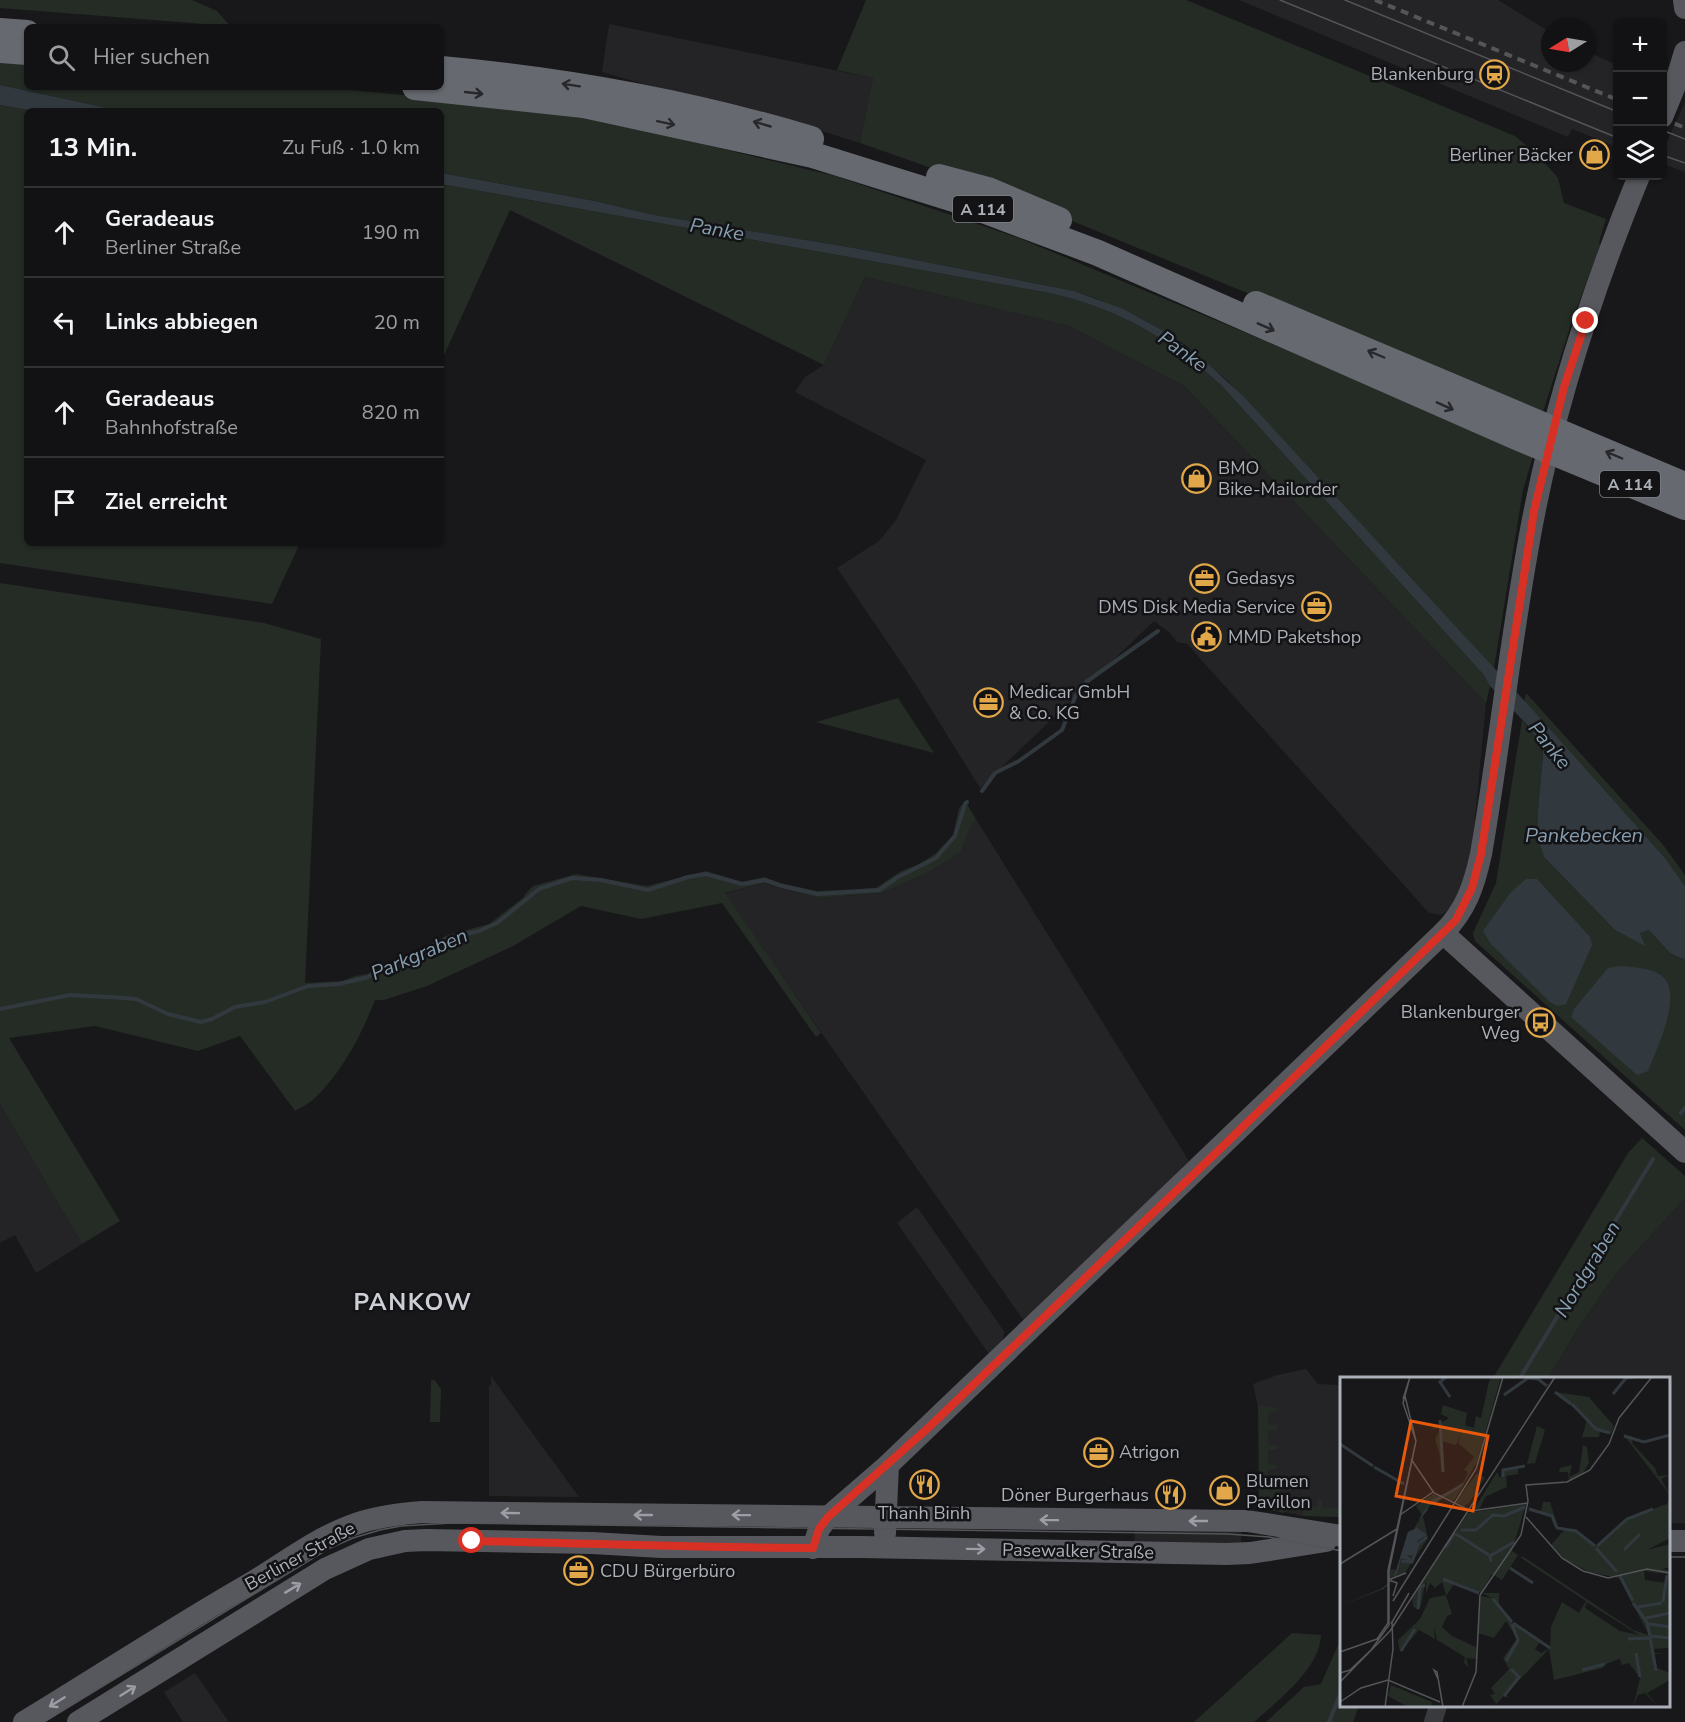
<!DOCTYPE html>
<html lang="de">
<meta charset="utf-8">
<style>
:root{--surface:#121214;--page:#1f2022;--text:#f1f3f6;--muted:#9c9ea0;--line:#313234}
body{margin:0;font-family:"Nunito Sans",sans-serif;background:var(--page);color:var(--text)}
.controls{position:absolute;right:18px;top:18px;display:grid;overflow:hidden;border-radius:9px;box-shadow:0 2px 4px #0004}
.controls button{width:54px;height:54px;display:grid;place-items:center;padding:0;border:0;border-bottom:2px solid var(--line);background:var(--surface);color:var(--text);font:30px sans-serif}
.compass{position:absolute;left:1541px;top:18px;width:54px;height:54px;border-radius:50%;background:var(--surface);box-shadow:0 2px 4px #0004;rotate:259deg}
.stop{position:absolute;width:18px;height:18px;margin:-14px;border:4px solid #d93025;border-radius:50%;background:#fff}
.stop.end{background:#d93025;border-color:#fff;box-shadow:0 2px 6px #0008}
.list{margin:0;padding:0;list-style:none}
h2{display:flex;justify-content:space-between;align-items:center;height:78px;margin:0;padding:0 24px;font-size:26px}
h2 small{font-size:20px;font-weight:400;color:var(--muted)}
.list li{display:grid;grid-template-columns:39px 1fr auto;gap:18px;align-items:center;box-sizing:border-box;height:90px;padding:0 24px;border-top:2px solid var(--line)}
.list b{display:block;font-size:22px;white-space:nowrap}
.list p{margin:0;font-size:20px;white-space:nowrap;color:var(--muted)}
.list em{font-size:20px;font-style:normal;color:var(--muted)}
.icon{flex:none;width:33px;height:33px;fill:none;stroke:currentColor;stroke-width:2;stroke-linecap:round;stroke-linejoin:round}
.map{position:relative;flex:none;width:1685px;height:1722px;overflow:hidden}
.search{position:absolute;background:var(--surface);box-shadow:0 2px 4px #0004;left:24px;top:24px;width:420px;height:66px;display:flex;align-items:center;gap:15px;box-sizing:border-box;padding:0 21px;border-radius:9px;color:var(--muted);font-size:22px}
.panel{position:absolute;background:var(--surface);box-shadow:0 2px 4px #0004;left:24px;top:108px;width:420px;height:438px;border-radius:9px}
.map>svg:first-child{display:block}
</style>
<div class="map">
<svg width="1685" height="1722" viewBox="0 0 1685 1722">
<rect width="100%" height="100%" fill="#18181a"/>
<g fill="#242427">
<path d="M 1239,0 L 1498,0 L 1550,32 L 1550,63 L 1586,63 L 1586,51 L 1617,65 L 1617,147 L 1572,129 L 1568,137 Z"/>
<path d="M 609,24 L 873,78 L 860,143 L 806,126 L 668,91 L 602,72 Z"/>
<path d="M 1685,102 L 1685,172 L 1663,164 L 1662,153 Z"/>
<path d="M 865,277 L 1069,326 L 1184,386 L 1486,703 L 1471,861 L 1463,887 L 1450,909 L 1441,915 L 1429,913 L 1187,644 L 1177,642 L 1170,633 L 1154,621 L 980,788 L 913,680 L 837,568 L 879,541 L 896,520 L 926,460 L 795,392 L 805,377 L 824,365 Z"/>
<path d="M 976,819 L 1189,1161 L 1024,1321 L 724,894 L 765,883 L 817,898 L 882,893 L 927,873 L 961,852 L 969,830 Z"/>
<path d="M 0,1104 L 82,1244 L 36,1273 L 15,1235 L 0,1243 Z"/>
<path d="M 1685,1198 L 1685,1523 L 1669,1523 L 1668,1378 L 1548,1378 L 1579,1327 L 1615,1275 Z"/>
<path d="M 917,1207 L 1004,1331 L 1003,1340 L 989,1354 L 897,1223 Z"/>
<path d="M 1306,1369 L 1318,1384 L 1341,1385 L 1341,1517 L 1303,1516 L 1259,1507 L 1260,1417 L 1253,1384 L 1277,1375 Z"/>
<path d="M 491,1376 L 579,1497 L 489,1496 L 489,1385 L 491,1386 Z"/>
<path d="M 1135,1529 L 1241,1532 L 1241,1543 L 1134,1544 Z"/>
<path d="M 195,1673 L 229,1722 L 183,1722 L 164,1692 Z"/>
</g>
<g fill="#242c25">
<path d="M 0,0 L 192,0 L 217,11 L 230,26 L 0,8 Z"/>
<path d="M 866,0 L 1186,0 L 1515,136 L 1537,154 L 1558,178 L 1564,203 L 1606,219 L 1599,242 L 1600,245 L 1571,324 L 1543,412 L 1383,349 L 1014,197 L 860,143 L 873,78 L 837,70 Z"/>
<path d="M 0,59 L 27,61 L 27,87 L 317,87 L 477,102 L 598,119 L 835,176 L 1019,238 L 1435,412 L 1533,456 L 1523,490 L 1494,668 L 1228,381 L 1184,344 L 1147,322 L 1095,298 L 1074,291 L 854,248 L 654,215 L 595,201 L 441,173 L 441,111 L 121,111 L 0,85 Z"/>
<path d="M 0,105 L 35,111 L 27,111 L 27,543 L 300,543 L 272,604 L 0,563 Z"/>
<path d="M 441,184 L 1050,293 C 1119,309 1169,338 1221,385 L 1483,674 L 1490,686 L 1486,703 L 1184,386 L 1069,326 L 865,277 L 824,365 L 510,210 L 441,362 Z"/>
<path d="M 0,583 L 264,623 L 321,639 L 305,983 L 342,981 L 355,976 L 367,974 L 377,969 L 420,956 L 428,945 L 448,935 L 489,924 L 524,897 L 526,893 L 533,886 L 576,874 L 647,886 L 706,871 L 742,882 L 764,877 L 780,883 L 817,891 L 876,888 L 901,871 L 917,865 L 935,854 L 953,835 L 959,808 L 965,801 L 976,819 L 969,830 L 961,852 L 927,873 L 882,893 L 817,898 L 765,883 L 725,893 L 821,1033 L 816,1037 L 722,903 L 641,919 L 581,906 L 513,946 L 427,986 L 384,1000 L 375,1000 C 362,1034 342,1072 315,1098 C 310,1103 302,1107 295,1111 L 240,1036 L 198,1051 L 95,1026 L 9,1038 L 120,1221 L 82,1244 L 0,1104 Z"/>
<path d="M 1526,693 L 1664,846 L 1685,875 L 1685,886 L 1665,858 L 1524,702 Z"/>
<path d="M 898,698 L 934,753 L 816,722 Z"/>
<path d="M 1522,720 L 1539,741 L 1543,756 L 1538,810 L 1538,839 L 1544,857 L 1615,930 L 1644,945 L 1640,933 L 1649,930 L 1670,953 L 1685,960 L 1685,1130 L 1475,941 L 1473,933 L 1496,883 Z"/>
<path d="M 1642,1138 L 1685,1176 L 1685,1198 L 1615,1275 L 1579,1327 L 1548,1378 L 1493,1378 L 1628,1153 Z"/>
<path d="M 434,1379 L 441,1389 L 440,1422 L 430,1422 L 431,1381 Z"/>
<path d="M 1258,1405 L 1277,1408 L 1277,1411 L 1268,1412 L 1268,1425 L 1277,1425 L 1277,1430 L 1268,1430 L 1268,1445 L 1277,1445 L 1277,1449 L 1268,1450 L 1268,1464 L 1277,1465 L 1276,1469 L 1268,1469 L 1267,1483 L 1274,1484 L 1274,1488 L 1280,1489 L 1280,1497 L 1284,1498 L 1284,1513 L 1259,1507 Z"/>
<path d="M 1303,1496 L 1308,1496 L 1308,1507 L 1317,1507 L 1317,1500 L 1322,1500 L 1322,1507 L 1341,1508 L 1341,1517 L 1303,1516 Z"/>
<path d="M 1292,1633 L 1321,1635 C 1320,1669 1277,1701 1254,1722 L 1194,1722 Z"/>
<path d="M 1341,1638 L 1342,1706 L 1359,1706 L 1353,1722 L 1266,1722 L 1304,1687 L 1321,1684 Z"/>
</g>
<g fill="#31393f">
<path d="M 0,85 L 121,111 L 35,111 L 0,105 Z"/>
<path d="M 441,173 L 595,201 L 654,215 L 854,248 L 1074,291 L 1123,309 L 1167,333 L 1204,360 L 1244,397 L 1531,708 L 1665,858 L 1685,886 L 1685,960 L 1670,953 L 1649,930 L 1640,933 L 1645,946 L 1615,930 L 1544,857 L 1538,839 L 1538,810 L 1543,756 L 1542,747 L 1529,727 L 1490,686 L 1483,674 L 1221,385 C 1169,338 1119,309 1050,293 L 441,184 Z"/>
<path d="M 1526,879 L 1537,879 L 1590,937 L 1592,945 L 1566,1004 L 1558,1006 L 1550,1002 L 1491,944 L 1483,931 L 1511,892 Z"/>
<path d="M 1618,966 C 1631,967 1652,967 1663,977 C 1683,996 1656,1050 1648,1071 L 1637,1075 L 1571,1017 L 1574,1009 L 1608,968 Z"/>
</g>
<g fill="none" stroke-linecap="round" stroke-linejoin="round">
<g stroke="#31393f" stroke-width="4">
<path d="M 982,791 L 995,773 L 1019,761 L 1062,730 L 1076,695 L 1086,682 L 1158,631"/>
<path d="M 0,1009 L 70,995 L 109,997 L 136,999 L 168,1014 L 201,1022 L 212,1019 L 235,1007 L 265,1002 L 308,986 L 339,984 L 368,977 L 381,970 L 423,957 L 429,947 L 449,938 L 479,931 L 497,923 L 539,889 L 572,878 L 601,880 L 648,890 L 688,877 L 706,874 L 742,884 L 765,880 L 782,886 L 818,894 L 879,890 L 898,877 L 936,858 L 955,836 L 965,804 L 967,802"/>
<path d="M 1681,1113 L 1685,1108"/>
<path d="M 1520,1378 L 1653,1159"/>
<path d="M 1329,1722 L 1342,1690"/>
</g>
<path stroke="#393a3e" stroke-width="18" d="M 1433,1722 L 1438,1706"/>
<g stroke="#56585d" stroke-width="22">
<path d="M 1684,0 L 1685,8"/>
<path d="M 1662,117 L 1674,88 L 1685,52"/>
<path d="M 1443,933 L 1685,1152"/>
<path d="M 885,1533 L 888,1465"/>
<path d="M 1668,1541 L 1685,1541"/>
<path d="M 813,1548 L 819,1529 L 828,1517 L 888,1465 L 936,1419 L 1443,933 C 1466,910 1474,886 1481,854 C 1501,739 1512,623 1535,509 C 1558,395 1595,283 1639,176"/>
<path d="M 24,1722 C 100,1676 174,1627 251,1583 C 283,1564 315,1539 350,1526 C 373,1517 397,1514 422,1512 L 1247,1521 L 1342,1536"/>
<path d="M 78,1722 L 325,1569 L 369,1549 L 405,1541 L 426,1540 L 592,1543 L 661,1547 L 860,1547 L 1227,1554 L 1250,1553 L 1326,1541"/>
</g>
<g stroke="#66696f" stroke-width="26">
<path d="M 0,31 L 27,33"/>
<path d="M 0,50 L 27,52"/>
<path d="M 441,69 C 566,80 691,103 811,139"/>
<path d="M 415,87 L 584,105 L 813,155 L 954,199 L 1098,253 L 1519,438 L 1685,507"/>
<path d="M 939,177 L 988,190 L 1059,220"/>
<path d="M 1256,304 L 1685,485"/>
</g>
<g stroke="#535559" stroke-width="1.5">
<path d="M 1280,0 L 1618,138"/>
<path d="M 1345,0 L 1618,112"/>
<path d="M 1662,130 L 1685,139"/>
<path d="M 1662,155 L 1685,163"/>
<path d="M 1668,1557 L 1685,1557"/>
<path d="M 44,1722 L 328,1549 L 353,1538 L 380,1530 L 401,1526 L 452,1523 L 1228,1534 L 1269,1537 L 1342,1551"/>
</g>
<g stroke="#535559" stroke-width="4" stroke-dasharray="8 6" stroke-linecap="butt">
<path d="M 1375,0 L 1618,100"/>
<path d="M 1662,118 L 1685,128"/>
</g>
</g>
<defs><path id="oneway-shaft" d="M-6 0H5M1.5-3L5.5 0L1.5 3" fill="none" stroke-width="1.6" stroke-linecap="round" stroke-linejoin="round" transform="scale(1.5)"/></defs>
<g stroke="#28282c">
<use href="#oneway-shaft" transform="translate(571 85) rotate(-171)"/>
<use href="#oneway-shaft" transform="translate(474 93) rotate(6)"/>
<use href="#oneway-shaft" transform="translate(666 123) rotate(12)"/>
<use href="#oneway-shaft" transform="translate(762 124) rotate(-164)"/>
<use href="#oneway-shaft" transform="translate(1266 327) rotate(24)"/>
<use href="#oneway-shaft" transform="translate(1376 354) rotate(-157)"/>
<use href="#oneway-shaft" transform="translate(1445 406) rotate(24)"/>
<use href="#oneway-shaft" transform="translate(1614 455) rotate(-157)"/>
</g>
<g stroke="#9b9ea6">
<use href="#oneway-shaft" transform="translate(510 1513) rotate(-179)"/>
<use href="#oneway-shaft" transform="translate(643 1515) rotate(-180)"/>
<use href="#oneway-shaft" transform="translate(741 1515) rotate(-179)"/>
<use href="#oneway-shaft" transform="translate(1049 1520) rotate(-179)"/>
<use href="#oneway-shaft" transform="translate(1198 1521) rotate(-180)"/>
<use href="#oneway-shaft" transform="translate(976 1549) rotate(1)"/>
<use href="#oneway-shaft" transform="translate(293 1588) rotate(-31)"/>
<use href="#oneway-shaft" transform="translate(128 1691) rotate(-32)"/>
<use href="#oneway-shaft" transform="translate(57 1702) rotate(148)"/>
</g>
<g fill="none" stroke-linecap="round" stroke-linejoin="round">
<path stroke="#d93025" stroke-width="8" d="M 472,1541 C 586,1543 699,1548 813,1548 L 819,1529 L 828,1517 L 928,1428 L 1220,1149 L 1456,920 L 1472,888 L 1481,854 L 1534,511 L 1564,387 L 1586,321"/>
</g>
<defs>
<symbol id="station-ring" viewBox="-11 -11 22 22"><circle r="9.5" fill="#131315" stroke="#e1a749" stroke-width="1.5"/><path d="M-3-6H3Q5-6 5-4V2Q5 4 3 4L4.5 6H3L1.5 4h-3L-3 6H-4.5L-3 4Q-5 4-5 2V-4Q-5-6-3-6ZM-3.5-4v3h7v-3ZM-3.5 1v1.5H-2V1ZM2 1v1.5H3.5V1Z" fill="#e1a749"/></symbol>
<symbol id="shop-ring" viewBox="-11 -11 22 22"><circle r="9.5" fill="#131315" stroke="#e1a749" stroke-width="1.5"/><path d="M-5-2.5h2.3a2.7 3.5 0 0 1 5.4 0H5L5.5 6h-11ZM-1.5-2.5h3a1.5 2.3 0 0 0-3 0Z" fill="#e1a749"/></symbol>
<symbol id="office-ring" viewBox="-11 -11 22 22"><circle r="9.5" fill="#131315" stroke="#e1a749" stroke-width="1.5"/><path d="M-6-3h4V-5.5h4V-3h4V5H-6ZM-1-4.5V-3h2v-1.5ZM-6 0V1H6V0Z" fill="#e1a749"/></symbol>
<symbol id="civic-ring" viewBox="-11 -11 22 22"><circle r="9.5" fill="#131315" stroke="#e1a749" stroke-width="1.5"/><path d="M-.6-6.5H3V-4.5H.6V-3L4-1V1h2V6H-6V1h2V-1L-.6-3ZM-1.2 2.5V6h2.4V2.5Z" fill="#e1a749"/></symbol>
<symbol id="bus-ring" viewBox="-11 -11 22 22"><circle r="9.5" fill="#131315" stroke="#e1a749" stroke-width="1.5"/><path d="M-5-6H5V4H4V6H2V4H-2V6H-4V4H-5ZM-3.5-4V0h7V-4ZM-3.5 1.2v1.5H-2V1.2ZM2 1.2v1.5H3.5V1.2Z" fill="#e1a749"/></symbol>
<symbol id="restaurant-ring" viewBox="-11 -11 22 22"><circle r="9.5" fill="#131315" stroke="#e1a749" stroke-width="1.5"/><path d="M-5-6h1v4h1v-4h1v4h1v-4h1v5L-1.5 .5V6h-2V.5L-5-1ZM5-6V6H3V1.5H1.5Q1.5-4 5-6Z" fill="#e1a749"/></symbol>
</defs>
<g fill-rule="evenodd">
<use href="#station-ring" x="1478" y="58" width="33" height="33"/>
<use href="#shop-ring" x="1578" y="138" width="33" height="33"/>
<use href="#shop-ring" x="1180" y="462" width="33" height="33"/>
<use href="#office-ring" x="1188" y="562" width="33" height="33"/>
<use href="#office-ring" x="1300" y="590" width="33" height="33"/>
<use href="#civic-ring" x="1190" y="620" width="33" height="33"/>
<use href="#office-ring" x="972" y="686" width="33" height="33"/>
<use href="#bus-ring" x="1524" y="1006" width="33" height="33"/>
<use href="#office-ring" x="1082" y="1436" width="33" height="33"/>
<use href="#restaurant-ring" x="908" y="1468" width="33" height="33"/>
<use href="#shop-ring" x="1208" y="1474" width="33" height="33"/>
<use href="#restaurant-ring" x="1154" y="1478" width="33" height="33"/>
<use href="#office-ring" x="562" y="1554" width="33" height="33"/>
</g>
<g text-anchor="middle" stroke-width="5" stroke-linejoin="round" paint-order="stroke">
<g fill="#131315" stroke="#7e8187" stroke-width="1.5">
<rect x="953" y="196" width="60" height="26" rx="4.5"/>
<rect x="1600" y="471" width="60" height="26" rx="4.5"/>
</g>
<g font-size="16" font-weight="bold" fill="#acb0b8">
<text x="983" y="215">A 114</text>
<text x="1630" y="490">A 114</text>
</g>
<g font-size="18" fill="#acb0b8" stroke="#131315" text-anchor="start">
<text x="1474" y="80" text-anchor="end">Blankenburg</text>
<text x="1573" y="161" text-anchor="end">Berliner Bäcker</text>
<text x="1218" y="474">BMO<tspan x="1218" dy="21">Bike-Mailorder</tspan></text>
<text x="1226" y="584">Gedasys</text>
<text x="1295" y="613" text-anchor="end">DMS Disk Media Service</text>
<text x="1228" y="643">MMD Paketshop</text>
<text x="1009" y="698">Medicar GmbH<tspan x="1009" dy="21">&amp; Co. KG</tspan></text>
<text x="1520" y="1018" text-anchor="end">Blankenburger<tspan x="1520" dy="21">Weg</tspan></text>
<text x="1119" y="1458">Atrigon</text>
<text x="1246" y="1487">Blumen<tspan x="1246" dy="21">Pavillon</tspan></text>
<text x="1149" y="1501" text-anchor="end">Döner Burgerhaus</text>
<text x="924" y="1519" text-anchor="middle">Thanh Binh</text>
<text x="600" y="1577">CDU Bürgerbüro</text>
</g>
<g font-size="18" fill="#acb0b8" stroke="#131315">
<text transform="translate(1078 1551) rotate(1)" y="6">Pasewalker Straße</text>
<text transform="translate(300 1556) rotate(-29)" y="6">Berliner Straße</text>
</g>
<g font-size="20" font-style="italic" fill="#869eb0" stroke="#131315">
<text transform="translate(717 229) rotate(10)" y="7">Panke</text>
<text transform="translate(1183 351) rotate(36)" y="7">Panke</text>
<text transform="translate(1550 745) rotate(51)" y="7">Panke</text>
<text x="1584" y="842">Pankebecken</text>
<text transform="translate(419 954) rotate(-23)" y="7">Parkgraben</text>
<text transform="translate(1587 1269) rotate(-59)" y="7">Nordgraben</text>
</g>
<g font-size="24" font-weight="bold" letter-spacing="1.5" fill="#cccfd5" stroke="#131315">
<text x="413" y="1310">PANKOW</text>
</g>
</g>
<g transform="translate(1340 1377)">
<rect width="330" height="330" fill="#18181a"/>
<path d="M 150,0 L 161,0 L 137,85 L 114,124 L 103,119 L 124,104 L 128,95 L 124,93 L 134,80 L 118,66 L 121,57 L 116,68 L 101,64 L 104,77 L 100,90 L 103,95 L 100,91 L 101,84 L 94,86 L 101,83 L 95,62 L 101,51 L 91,52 L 109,41 L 101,37 L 103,28 L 127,36 L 125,48 L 134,51 L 136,39 L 141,41 ZM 215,15 L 249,20 L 274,49 L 271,57 L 260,55 L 259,60 L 242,60 L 247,42 ZM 197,49 L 205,53 L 195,86 L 187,87 ZM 283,57 L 293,60 L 292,66 L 315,91 L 318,99 L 330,98 L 321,102 L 330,118 ZM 243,68 L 247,70 L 249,86 L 243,96 L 229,104 L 228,95 L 219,95 L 220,91 L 232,88 L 229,100 L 239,95 ZM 178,91 L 178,97 L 166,99 L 167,110 L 145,120 L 139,133 L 133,134 L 157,95 L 160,101 L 163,94 ZM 137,96 L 145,101 L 129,126 L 124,129 L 116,125 ZM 93,117 L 103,121 L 89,129 L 83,139 L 88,161 L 65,196 L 49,201 L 50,192 L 58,193 L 68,155 L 74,152 L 82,138 L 76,129 ZM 75,154 L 85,160 L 69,178 L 64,175 L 69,156 ZM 330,120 L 330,161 L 307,173 L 330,167 L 330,190 L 322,192 L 330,194 L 330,271 L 313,272 L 315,276 L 324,277 L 315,277 L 317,291 L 330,296 L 330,303 L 307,316 L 318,330 L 305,316 L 298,318 L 293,330 L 300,301 L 289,286 L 282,288 L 280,282 L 290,278 L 263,288 L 263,291 L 214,303 L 209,272 L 166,317 L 168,321 L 164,319 L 153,330 L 156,326 L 150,318 L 155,317 L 151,311 L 169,292 L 163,281 L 177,262 L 166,244 L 154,261 L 138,256 L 141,219 L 152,221 L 142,216 L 159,216 L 159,229 L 174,248 L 200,265 L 195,272 L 201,276 L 210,271 L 211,250 L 222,225 L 239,236 L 246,224 L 181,181 L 182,179 L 293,253 L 309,258 L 279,201 L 249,195 L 225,182 L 211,168 L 225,152 L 216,151 L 213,146 L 212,140 L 191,134 L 188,130 L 201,134 L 203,125 L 210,125 L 218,150 L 237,153 L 256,169 L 287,141 L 327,127 ZM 304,194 L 327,197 L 326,206 L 305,203 ZM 247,225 L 248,226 L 299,258 L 280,254 L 245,231 ZM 186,127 L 172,174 L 178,178 L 162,203 L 152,197 L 141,216 L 112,204 L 100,202 L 115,206 L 106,219 L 112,237 L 107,239 L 102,250 L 112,259 L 136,270 L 136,282 L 126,281 L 129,290 L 124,286 L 125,280 L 97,263 L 94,249 L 95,262 L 79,253 L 60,275 L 58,263 L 80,242 L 90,221 L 106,218 L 102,205 L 95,211 L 90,206 L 86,217 L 86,202 L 81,228 L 78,233 L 73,229 L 72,220 L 128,136 ZM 51,308 L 92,325 L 91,330 L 68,330 L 48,319 Z" fill="#242c25" fill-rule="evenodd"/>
<path d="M 145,52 L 125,104 L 123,108 L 119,111 L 95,126 L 89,128 L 87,134 L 78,143 L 76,150 L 87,158 L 78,164 L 73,178 L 67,178 L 72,184 L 61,181 L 59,190 L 57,196 L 52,204 L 43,212 L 0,229 L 41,212 L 53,203 L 68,155 L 75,152 L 78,143 L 92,123 L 124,106 Z" fill="#31393f"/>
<path fill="none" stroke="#31393f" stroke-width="3" d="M 106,0 L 100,5 L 110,20M 215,15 L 231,27M 273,17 L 286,1 L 294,0M 164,18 L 188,1 L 198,2 L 207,9M 232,27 L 256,52 L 270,56M 100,43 L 103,95M 284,59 L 304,65 L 330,58M 0,67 L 33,89M 34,90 L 64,107M 163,100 L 163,93 L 185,89M 189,132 L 212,139 L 217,151 L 236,154 L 255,169M 121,153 L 136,153 L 153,138 L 164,139 L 185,130M 116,157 L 149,178M 257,169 L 287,142 L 313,132M 105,171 L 115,156M 256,171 L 277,195M 284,173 L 300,157M 61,184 L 72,185 L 78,167 L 87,160M 151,185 L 150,179 L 174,165M 170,191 L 193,206M 280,199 L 293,224M 103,202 L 139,216M 153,222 L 172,245M 323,225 L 327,198M 293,226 L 307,245 L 310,259M 298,230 L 322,226M 78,232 L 80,210 L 85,208M 306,241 L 330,236M 173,246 L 210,271M 309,247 L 330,250M 311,259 L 330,261M 310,260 L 316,294M 288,262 L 309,261M 61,274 L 75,252M 296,276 L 300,300M 166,284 L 178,263 L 172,247M 242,293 L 265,287M 164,319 L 179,300 L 171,292"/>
<path fill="none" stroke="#535559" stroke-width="1.5" d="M 63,22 L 70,0M 71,82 L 94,116 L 131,134 L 188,126M 60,138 L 93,115M 186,140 L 222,181 L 243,194 L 268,201 L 307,192 L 330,196M 0,187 L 57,152M 48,203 L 66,196M 49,203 L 57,206 L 53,219M 53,224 L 136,92 L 163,0M 51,247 L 69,216M 0,275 L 37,262 L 48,246 L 48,193 L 76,64 L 63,26 L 70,0M 0,296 L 10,293 L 31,273 L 49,248 L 49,194 L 76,64 L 65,19M 98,302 L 94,293 L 97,295 L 103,330M 0,305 L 50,254 L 215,0M 0,325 L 21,311 L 48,303 L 100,325M 45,330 L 53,272 L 52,244M 122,330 L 136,295 L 140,218 L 181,158 L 188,124 L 186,108 L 227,105 L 250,93 L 269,67 L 279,41 L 312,0"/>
<path fill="#e8590c" fill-opacity="0.15" stroke="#e8590c" stroke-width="3" d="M 71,44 L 148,59 L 133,134 L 56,119 Z"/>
<rect width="330" height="330" fill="none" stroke="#acb0b8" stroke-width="3"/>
</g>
</svg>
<div class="controls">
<button>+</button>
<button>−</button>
<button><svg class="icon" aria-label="layers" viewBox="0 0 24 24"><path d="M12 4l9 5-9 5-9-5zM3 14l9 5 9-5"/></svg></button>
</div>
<svg class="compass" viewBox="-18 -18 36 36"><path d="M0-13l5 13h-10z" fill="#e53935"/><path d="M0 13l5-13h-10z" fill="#9c9ea0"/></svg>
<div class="stop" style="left:472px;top:1541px"></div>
<div class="stop end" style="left:1586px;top:321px"></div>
<div class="search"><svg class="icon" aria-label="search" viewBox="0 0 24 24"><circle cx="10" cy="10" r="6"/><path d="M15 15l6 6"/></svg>Hier suchen</div>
<section class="panel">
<h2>13 Min.<small>Zu Fuß · 1.0 km</small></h2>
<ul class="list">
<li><svg class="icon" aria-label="ahead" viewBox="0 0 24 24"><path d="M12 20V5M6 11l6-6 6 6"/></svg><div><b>Geradeaus</b><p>Berliner Straße</p></div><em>190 m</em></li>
<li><svg class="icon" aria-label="left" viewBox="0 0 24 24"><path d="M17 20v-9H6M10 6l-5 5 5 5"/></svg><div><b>Links abbiegen</b></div><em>20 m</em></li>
<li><svg class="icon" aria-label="ahead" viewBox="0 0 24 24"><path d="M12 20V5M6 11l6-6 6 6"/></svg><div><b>Geradeaus</b><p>Bahnhofstraße</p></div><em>820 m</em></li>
<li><svg class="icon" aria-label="arrive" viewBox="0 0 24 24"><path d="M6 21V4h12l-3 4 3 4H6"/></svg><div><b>Ziel erreicht</b></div></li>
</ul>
</section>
</div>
